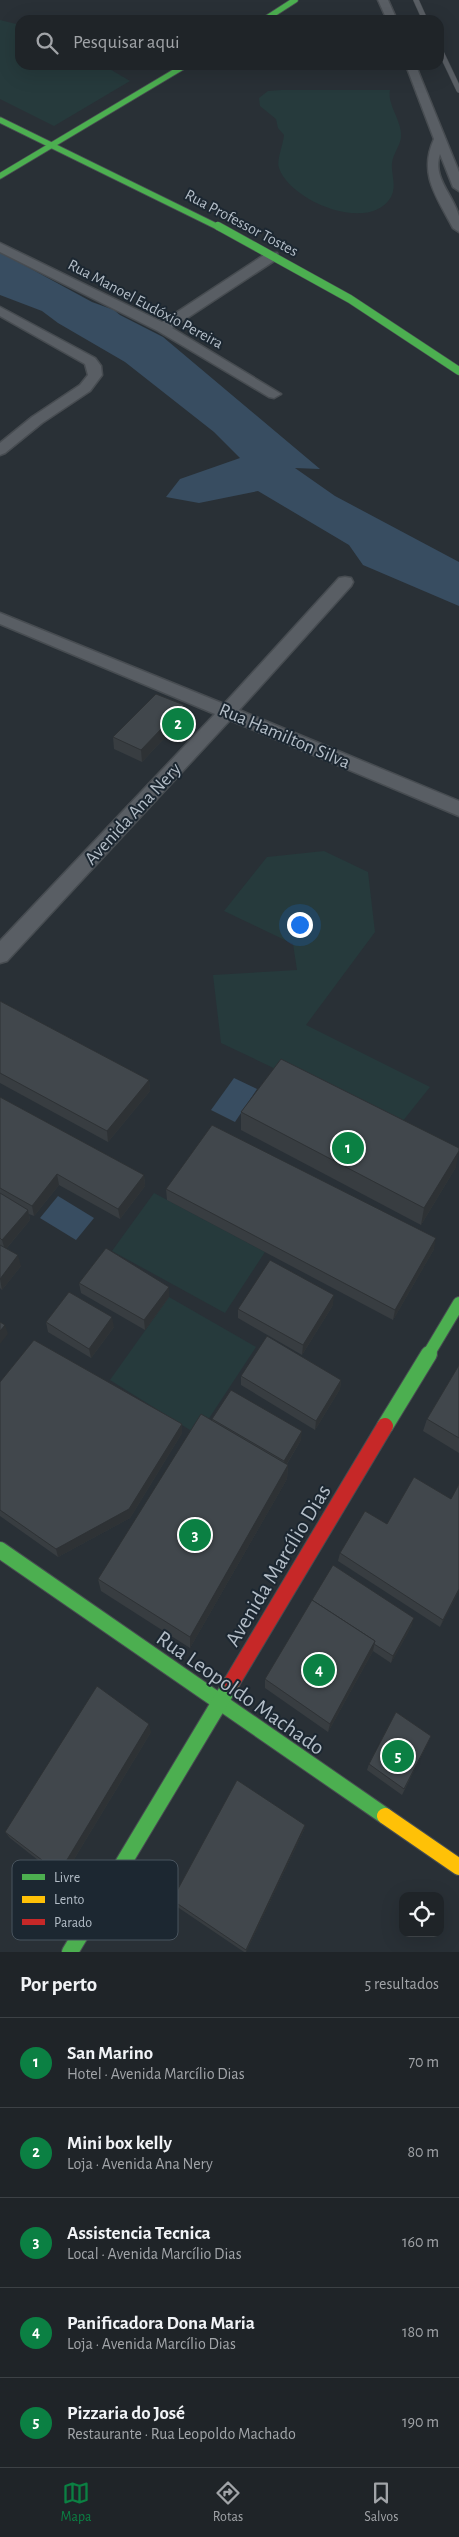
<!DOCTYPE html>
<html lang="pt">
<meta charset="utf-8">
<style>
:root{--surface:#1f2428;--page:#2c3034;--text:#f1f3f6;--muted:#a1a4a8;--line:#3c4145;--accent:#0b8043}
body{margin:0;font-family:"Alegreya Sans",sans-serif;background:var(--page);color:var(--text)}
.controls{position:absolute;right:15px;bottom:15px;display:grid;overflow:hidden;border-radius:10px;box-shadow:0 5px 20px #0002}
.controls button{width:45px;height:45px;display:grid;place-items:center;padding:0;border:0;border-bottom:1px solid var(--line);background:var(--surface);color:var(--text);font:25px sans-serif}
.you{position:absolute;left:299px;top:924px;width:18px;height:18px;margin:-12px;border:4px solid #fff;border-radius:50%;background:#1a73e8;box-shadow:0 0 0 8px #1a73e833}
.badge{display:grid;place-items:center;width:32px;height:32px;border-radius:50%;background:var(--accent);color:#fff;font-size:16px;font-weight:700}
.pin{position:absolute;translate:-50% -50%;border:2px solid #fff;box-shadow:0 1px 5px #0006}
.list{margin:0;padding:0;list-style:none}
h2{display:flex;justify-content:space-between;align-items:center;height:65px;margin:0;padding:0 20px;font-size:21px}
h2 small{font-size:16px;font-weight:400;color:var(--muted)}
.list li{display:grid;grid-template-columns:32px 1fr auto;gap:15px;align-items:center;box-sizing:border-box;height:90px;padding:0 20px;border-top:1px solid var(--line)}
.list b{display:block;font-size:19px;white-space:nowrap}
.list p{margin:0;font-size:16px;white-space:nowrap;color:var(--muted)}
.list em{font-size:16px;font-style:normal;color:var(--muted)}
.icon{flex:none;width:28px;height:28px;fill:none;stroke:currentColor;stroke-width:2;stroke-linecap:round;stroke-linejoin:round}
.map{position:relative;flex:none;width:459px;height:1952px;overflow:hidden}
.search{position:absolute;background:var(--surface);box-shadow:0 5px 20px #0002;left:15px;right:15px;top:15px;height:55px;display:flex;align-items:center;gap:12px;box-sizing:border-box;padding:0 18px;border-radius:15px;color:var(--muted);font-size:19px}
.sheet{height:515px;background:var(--surface)}
nav{display:flex;justify-content:space-around;align-items:center;box-sizing:border-box;height:70px;border-top:1px solid var(--line);background:var(--surface);font-size:14px;color:var(--muted)}
nav a{display:grid;justify-items:center;gap:2px}
nav .on{color:var(--accent)}
.map>svg:first-child{display:block}
</style>
<div class="map">
<svg width="459" height="1952" viewBox="0 0 459 1952">
<rect width="100%" height="100%" fill="#293036"/>
<g fill="#263a3c">
<path d="M 0,20 L 20,25 L 20,65 L 103,65 L 130,81 L 54,126 L 0,99 Z"/>
<path d="M 281,90 L 390,90 C 387,104 401,120 401,134 C 402,144 393,153 392,163 C 391,174 397,186 391,197 C 369,234 290,201 279,168 C 276,160 283,146 284,135 L 278,128 L 276,119 L 260,106 L 259,98 L 268,91 Z"/>
<path d="M 324,851 L 368,872 L 375,932 L 306,1025 L 430,1087 L 398,1127 L 221,1043 L 213,975 L 297,970 L 293,944 L 224,911 L 267,857 Z"/>
<path d="M 154,1193 L 265,1252 L 225,1313 L 112,1251 Z"/>
<path d="M 169,1297 L 256,1347 L 198,1435 L 110,1380 Z"/>
</g>
<g fill="#384d61">
<path d="M 0,252 L 92,302 L 114,310 L 120,315 L 163,337 L 320,469 L 295,468 L 335,496 L 459,562 L 459,606 L 363,565 L 349,545 L 258,491 L 199,503 L 166,497 L 180,479 L 240,458 L 214,432 L 125,362 L 58,323 L 42,311 L 0,295 Z"/>
<path d="M 234,1078 L 257,1089 L 235,1122 L 211,1110 Z"/>
<path d="M 58,1196 L 94,1218 L 76,1240 L 40,1218 Z"/>
</g>
<g fill="none" stroke-linecap="round" stroke-linejoin="round">
<defs>
<g id="lane">
<path d="M 416,0 L 425,20"/>
<path d="M 439,48 L 459,90"/>
</g>
<g id="street">
<path d="M 378,0 L 388,0 L 397,20 L 387,20 Z"/>
<path d="M 400,65 L 416,66 L 459,172 L 459,191 L 453,187 L 440,154 C 432,178 453,194 459,216 C 459,221 459,227 459,232 L 453,228 C 437,197 418,174 434,139 L 407,68 Z"/>
<path d="M 0,243 L 162,322 L 267,253 L 277,253 L 278,256 L 277,259 L 172,328 L 281,394 L 274,398 L 269,397 L 158,331 L 0,252 Z"/>
<path d="M 0,307 L 95,358 L 101,366 L 102,375 L 90,391 L 42,423 L 5,453 L 0,455 L 0,443 L 32,417 L 80,385 L 88,375 L 85,364 L 0,316 Z"/>
<path d="M 345,577 L 351,578 L 353,582 L 351,586 L 239,710 L 459,801 L 459,816 L 230,720 L 7,961 L 0,963 L 0,941 L 215,714 L 0,624 L 0,613 L 224,704 L 339,578 Z"/>
</g>
<g id="fast-far3">
<path d="M 264,20 L 295,0"/>
<path d="M 0,120 L 220,228"/>
<path d="M 0,176 L 186,65"/>
</g>
<path id="fast-far2" d="M 218,226 L 350,299 L 459,371"/>
<path id="fast-far1" d="M 428,1355 L 459,1303"/>
<g id="fast">
<path d="M 385,1426 L 429,1354"/>
<path d="M 0,1550 L 385,1816"/>
<path d="M 70,1952 L 232,1682"/>
</g>
<path id="slow" d="M 385,1816 L 459,1867"/>
<path id="jam" d="M 232,1682 L 385,1426"/>
</defs>
<use href="#lane" stroke="#474c51" stroke-width="6"/>
<use href="#street" stroke="#474c51" stroke-width="3"/>
<use href="#fast-far3" stroke="#474c51" stroke-width="7"/>
<use href="#fast-far2" stroke="#474c51" stroke-width="9"/>
<use href="#fast-far1" stroke="#474c51" stroke-width="14"/>
<use href="#fast" stroke="#474c51" stroke-width="18"/>
<use href="#slow" stroke="#474c51" stroke-width="18"/>
<use href="#jam" stroke="#474c51" stroke-width="18"/>
<use href="#lane" stroke="#595e64" stroke-width="5"/>
<use href="#street" fill="#595e64" fill-rule="evenodd"/>
<use href="#fast-far3" stroke="#4caf50" stroke-width="5.5"/>
<use href="#fast-far2" stroke="#4caf50" stroke-width="8"/>
<use href="#fast-far1" stroke="#4caf50" stroke-width="12"/>
<use href="#fast" stroke="#4caf50" stroke-width="16"/>
<use href="#slow" stroke="#ffc107" stroke-width="16"/>
<use href="#jam" stroke="#c62828" stroke-width="16"/>
</g>
<g fill="#383d41">
<path d="M 184,717 L 142,762 L 114,749 L 113,737 Z"/>
<path d="M 0,1001 L 149,1080 L 150,1091 L 108,1142 L 0,1083 Z"/>
<path d="M 0,1097 L 144,1175 L 145,1186 L 120,1219 L 59,1185 L 34,1216 L 29,1214 L 30,1220 L 6,1249 L 21,1266 L 2,1290 L 0,1288 Z"/>
<path d="M 241,1112 L 456,1167 L 421,1225 L 241,1130 Z"/>
<path d="M 166,1189 L 434,1249 L 393,1320 L 167,1200 Z"/>
<path d="M 79,1283 L 169,1297 L 145,1330 L 81,1293 Z"/>
<path d="M 333,1305 L 302,1355 L 238,1318 L 238,1309 Z"/>
<path d="M 46,1322 L 114,1327 L 91,1358 L 48,1332 Z"/>
<path d="M 459,1365 L 459,1453 L 423,1431 L 427,1419 Z"/>
<path d="M 241,1376 L 341,1380 L 340,1389 L 315,1430 L 241,1385 Z"/>
<path d="M 0,1382 L 182,1433 L 130,1518 L 58,1557 L 0,1516 Z"/>
<path d="M 212,1419 L 301,1440 L 287,1464 L 288,1465 L 287,1479 L 190,1648 L 101,1591 L 98,1579 L 212,1421 Z"/>
<path d="M 451,1499 L 459,1591 L 440,1627 L 338,1561 L 340,1553 L 387,1524 Z"/>
<path d="M 412,1625 L 391,1663 L 373,1651 L 328,1732 L 265,1688 L 265,1679 Z"/>
<path d="M 151,1732 L 62,1879 L 10,1838 L 5,1832 Z"/>
<path d="M 431,1736 L 402,1795 L 367,1770 L 369,1764 Z"/>
<path d="M 305,1825 L 304,1830 L 246,1952 L 244,1952 L 173,1904 L 172,1900 Z"/>
</g>
<g fill="#2e3235">
<path d="M 184,705 L 184,717 L 142,762 L 141,750 Z"/>
<path d="M 149,1080 L 150,1091 L 108,1142 L 107,1131 Z"/>
<path d="M 459,1151 L 456,1167 L 421,1225 L 424,1208 Z"/>
<path d="M 57,1174 L 59,1185 L 34,1216 L 32,1206 Z"/>
<path d="M 144,1175 L 145,1186 L 120,1219 L 118,1209 Z"/>
<path d="M 28,1210 L 30,1220 L 5,1250 L 2,1240 Z"/>
<path d="M 436,1238 L 434,1249 L 393,1320 L 395,1310 Z"/>
<path d="M 18,1255 L 21,1266 L 2,1290 L 0,1279 Z"/>
<path d="M 169,1287 L 169,1297 L 145,1330 L 144,1320 Z"/>
<path d="M 334,1295 L 333,1305 L 302,1355 L 303,1345 Z"/>
<path d="M 112,1317 L 114,1327 L 91,1358 L 89,1349 Z"/>
<path d="M 5,1325 L 8,1334 L 0,1344 L 0,1331 Z"/>
<path d="M 341,1380 L 340,1389 L 315,1430 L 316,1421 Z"/>
<path d="M 182,1424 L 182,1433 L 130,1518 L 58,1557 L 56,1549 Z"/>
<path d="M 302,1431 L 301,1440 L 283,1470 L 284,1461 Z"/>
<path d="M 288,1465 L 287,1479 L 190,1648 L 190,1637 Z"/>
<path d="M 459,1589 L 459,1591 L 440,1627 L 443,1620 Z"/>
<path d="M 414,1618 L 412,1625 L 391,1663 L 393,1656 Z"/>
<path d="M 375,1641 L 373,1651 L 328,1732 L 330,1724 Z"/>
<path d="M 149,1724 L 151,1732 L 62,1879 L 59,1873 Z"/>
<path d="M 305,1825 L 304,1830 L 246,1952 L 246,1950 Z"/>
</g>
<g fill="#41474c" stroke="#2e3235">
<path d="M 156,694 L 184,705 L 141,750 L 113,737 Z"/>
<path d="M 0,1001 L 149,1080 L 107,1131 L 0,1073 Z"/>
<path d="M 281,1059 L 459,1148 L 459,1151 L 424,1208 L 241,1112 Z"/>
<path d="M 0,1097 L 144,1175 L 118,1209 L 57,1174 L 32,1206 L 0,1188 Z"/>
<path d="M 212,1125 L 436,1238 L 395,1310 L 166,1189 Z"/>
<path d="M 0,1193 L 28,1210 L 2,1240 L 0,1238 Z"/>
<path d="M 0,1245 L 18,1255 L 0,1279 Z"/>
<path d="M 106,1248 L 169,1287 L 144,1320 L 79,1283 Z"/>
<path d="M 270,1260 L 334,1295 L 303,1345 L 238,1309 Z"/>
<path d="M 69,1292 L 112,1317 L 89,1349 L 46,1322 Z"/>
<path d="M 0,1322 L 5,1325 L 0,1331 Z"/>
<path d="M 267,1336 L 341,1380 L 316,1421 L 241,1376 Z"/>
<path d="M 34,1340 L 182,1424 L 129,1509 L 56,1549 L 0,1510 L 0,1382 Z"/>
<path d="M 459,1365 L 459,1438 L 427,1419 Z"/>
<path d="M 231,1390 L 302,1431 L 284,1461 L 212,1419 Z"/>
<path d="M 201,1414 L 288,1465 L 190,1637 L 98,1579 Z"/>
<path d="M 414,1477 L 451,1499 L 459,1484 L 459,1589 L 443,1620 L 340,1553 L 365,1511 L 387,1524 Z"/>
<path d="M 333,1565 L 414,1618 L 393,1656 L 374,1644 L 375,1641 L 312,1600 Z"/>
<path d="M 312,1600 L 375,1641 L 330,1724 L 265,1679 Z"/>
<path d="M 97,1686 L 149,1724 L 59,1873 L 5,1832 Z"/>
<path d="M 396,1712 L 431,1736 L 404,1789 L 369,1764 Z"/>
<path d="M 237,1780 L 305,1825 L 246,1950 L 172,1900 Z"/>
</g>
<g text-anchor="middle" stroke-width="4" stroke-linejoin="round" paint-order="stroke">
<g font-size="16" fill="#b3bdc7" stroke="#1c2731">
<text transform="translate(242 222) rotate(28)" y="6">Rua Professor Tostes</text>
<text transform="translate(146 303) rotate(28)" y="6">Rua Manoel Eudóxio Pereira</text>
</g>
<g font-size="19" fill="#b3bdc7" stroke="#1c2731">
<text transform="translate(285 735) rotate(23)" y="7">Rua Hamilton Silva</text>
<text transform="translate(132 813) rotate(-47)" y="7">Avenida Ana Nery</text>
</g>
<g font-size="22" fill="#b3bdc7" stroke="#1c2731">
<text transform="translate(277 1565) rotate(-59)" y="8">Avenida Marcílio Dias</text>
<text transform="translate(241 1692) rotate(35)" y="8">Rua Leopoldo Machado</text>
</g>
</g>
<rect x="12" y="1860" width="166" height="80" rx="8" fill="#1c2731" stroke="#49545e" stroke-width="1"/>
<rect x="22" y="1874" width="23" height="6" fill="#4caf50"/>
<rect x="22" y="1896" width="23" height="7" fill="#ffc107"/>
<rect x="22" y="1919" width="23" height="6" fill="#c62828"/>
<g font-size="14" fill="#b3bdc7">
<text x="54" y="1882">Livre</text>
<text x="54" y="1904">Lento</text>
<text x="54" y="1927">Parado</text>
</g>
</svg>
<div class="controls">
<button><svg class="icon" aria-label="locate" viewBox="0 0 24 24"><circle cx="12" cy="12" r="6"/><path d="M12 2v4M12 18v4M2 12h4M18 12h4"/></svg></button>
</div>
<div class="you"></div>
<div class="pin badge" style="left:348px;top:1148px">1</div>
<div class="pin badge" style="left:178px;top:724px">2</div>
<div class="pin badge" style="left:195px;top:1535px">3</div>
<div class="pin badge" style="left:319px;top:1670px">4</div>
<div class="pin badge" style="left:398px;top:1756px">5</div>
<div class="search"><svg class="icon" aria-label="search" viewBox="0 0 24 24"><circle cx="10" cy="10" r="6"/><path d="M15 15l6 6"/></svg>Pesquisar aqui</div>
</div>
<section class="sheet">
<h2>Por perto<small>5 resultados</small></h2>
<ul class="list">
<li><span class="badge">1</span><div><b>San Marino</b><p>Hotel · Avenida Marcílio Dias</p></div><em>70 m</em></li>
<li><span class="badge">2</span><div><b>Mini box kelly</b><p>Loja · Avenida Ana Nery</p></div><em>80 m</em></li>
<li><span class="badge">3</span><div><b>Assistencia Tecnica</b><p>Local · Avenida Marcílio Dias</p></div><em>160 m</em></li>
<li><span class="badge">4</span><div><b>Panificadora Dona Maria</b><p>Loja · Avenida Marcílio Dias</p></div><em>180 m</em></li>
<li><span class="badge">5</span><div><b>Pizzaria do José</b><p>Restaurante · Rua Leopoldo Machado</p></div><em>190 m</em></li>
</ul>
</section>
<nav>
<a class="on"><svg class="icon" aria-label="map" viewBox="0 0 24 24"><path d="M3 6l6-2 6 2 6-2v14l-6 2-6-2-6 2zM9 4v14M15 6v14"/></svg>Mapa</a>
<a><svg class="icon" aria-label="directions" viewBox="0 0 24 24"><path d="M12 3l9 9-9 9-9-9zM9 14v-3h6M13 9l2 2-2 2"/></svg>Rotas</a>
<a><svg class="icon" aria-label="saved" viewBox="0 0 24 24"><path d="M7 4h10v16l-5-4-5 4z"/></svg>Salvos</a>
</nav>
